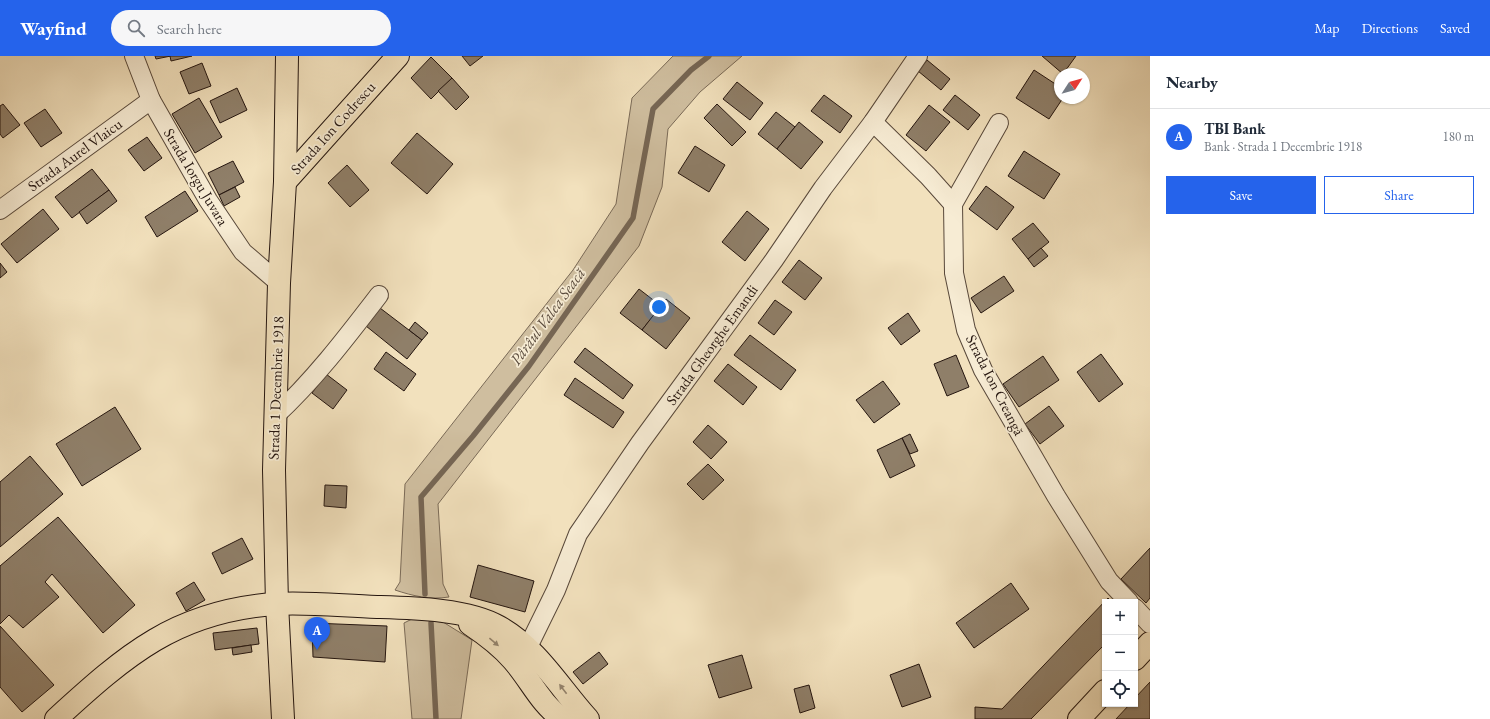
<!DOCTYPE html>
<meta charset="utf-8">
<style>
:root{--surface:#fff;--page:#f6f6f7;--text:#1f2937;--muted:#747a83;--line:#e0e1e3;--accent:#2563eb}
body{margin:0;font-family:"EB Garamond",serif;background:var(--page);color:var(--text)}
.controls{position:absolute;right:12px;bottom:12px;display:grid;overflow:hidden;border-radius:0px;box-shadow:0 1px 3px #0004}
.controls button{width:36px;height:36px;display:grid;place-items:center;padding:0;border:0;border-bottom:1px solid var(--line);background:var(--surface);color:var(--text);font:20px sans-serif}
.compass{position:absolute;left:1054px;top:12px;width:36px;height:36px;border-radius:50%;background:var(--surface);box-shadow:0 1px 3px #0004;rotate:54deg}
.you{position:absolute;left:659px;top:251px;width:14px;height:14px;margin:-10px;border:3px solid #fff;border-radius:50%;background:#1a73e8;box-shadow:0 0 0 6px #1a73e833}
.badge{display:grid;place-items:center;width:26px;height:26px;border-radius:50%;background:var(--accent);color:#fff;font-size:13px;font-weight:700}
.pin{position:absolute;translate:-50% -33px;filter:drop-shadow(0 1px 2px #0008)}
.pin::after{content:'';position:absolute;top:21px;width:14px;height:12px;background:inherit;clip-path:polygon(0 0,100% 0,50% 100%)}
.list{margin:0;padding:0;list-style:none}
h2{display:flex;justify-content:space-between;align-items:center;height:52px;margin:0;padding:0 16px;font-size:17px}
h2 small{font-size:13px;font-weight:400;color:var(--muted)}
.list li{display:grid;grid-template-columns:26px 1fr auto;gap:12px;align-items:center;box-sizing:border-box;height:56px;padding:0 16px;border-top:1px solid var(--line)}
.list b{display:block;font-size:15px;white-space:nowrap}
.list p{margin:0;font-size:13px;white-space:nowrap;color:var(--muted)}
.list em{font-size:13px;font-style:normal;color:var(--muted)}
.actions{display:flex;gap:8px;padding:12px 16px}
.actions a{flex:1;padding:9px 0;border:1px solid var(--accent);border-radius:0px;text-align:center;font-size:14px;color:var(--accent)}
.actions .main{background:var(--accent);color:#fff}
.icon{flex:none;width:22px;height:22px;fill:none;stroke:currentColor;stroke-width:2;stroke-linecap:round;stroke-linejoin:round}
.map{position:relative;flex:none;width:1150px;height:663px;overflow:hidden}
header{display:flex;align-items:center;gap:24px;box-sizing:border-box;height:56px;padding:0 20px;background:var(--accent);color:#fff}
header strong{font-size:19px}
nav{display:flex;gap:22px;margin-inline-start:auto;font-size:14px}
.search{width:280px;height:36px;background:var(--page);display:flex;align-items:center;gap:10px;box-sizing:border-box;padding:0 14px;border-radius:22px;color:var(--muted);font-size:15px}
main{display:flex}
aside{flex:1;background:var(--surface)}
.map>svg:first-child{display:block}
</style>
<header>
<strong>Wayfind</strong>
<div class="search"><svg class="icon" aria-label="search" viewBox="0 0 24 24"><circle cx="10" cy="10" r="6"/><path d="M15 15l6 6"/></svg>Search here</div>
<nav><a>Map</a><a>Directions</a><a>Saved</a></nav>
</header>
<main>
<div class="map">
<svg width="1150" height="663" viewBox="0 0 1150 663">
<rect width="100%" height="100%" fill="#f2e1bd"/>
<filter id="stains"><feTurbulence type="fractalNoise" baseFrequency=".005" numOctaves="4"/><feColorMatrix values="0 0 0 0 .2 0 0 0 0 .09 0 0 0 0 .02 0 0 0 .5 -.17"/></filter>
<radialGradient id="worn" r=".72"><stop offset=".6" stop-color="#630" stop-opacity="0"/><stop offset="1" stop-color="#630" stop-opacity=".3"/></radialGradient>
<g fill="#cfbe9f" stroke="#7a6a57">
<path d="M 673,0 L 742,0 L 700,36 L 668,73 L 662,131 L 639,190 L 438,448 L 443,528 L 449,541 C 430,544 413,540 395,534 L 400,526 L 405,428 L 573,214 L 616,148 L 632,42 Z"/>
<path d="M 412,563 L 443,566 L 472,584 L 461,663 L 412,663 L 404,567 Z"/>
</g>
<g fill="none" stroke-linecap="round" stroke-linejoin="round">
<g stroke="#766654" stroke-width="5.5">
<path d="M 425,538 L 421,441 L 473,380 L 529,310 L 633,162 L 653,53 L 691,14 L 709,0"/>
<path d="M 431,567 L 436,663"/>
</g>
</g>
<g fill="#8f7f69" stroke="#24150f">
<path d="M 155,0 L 171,0 L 156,3 Z"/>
<path d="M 170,0 L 192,0 L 171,5 Z"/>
<path d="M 462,0 L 483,0 L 470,10 Z"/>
<path d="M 1042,0 L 1076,0 L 1063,18 Z"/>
<path d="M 431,1 L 452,22 L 431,43 L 411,22 Z"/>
<path d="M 927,4 L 950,23 L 941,34 L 918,15 Z"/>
<path d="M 202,7 L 211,30 L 189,38 L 180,16 Z"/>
<path d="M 1034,14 L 1060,31 L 1060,42 L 1063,42 L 1049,63 L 1016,42 Z"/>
<path d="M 452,22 L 469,41 L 456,54 L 438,35 Z"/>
<path d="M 737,26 L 763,47 L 750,64 L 723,43 Z"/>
<path d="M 237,32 L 247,54 L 220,67 L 210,45 Z"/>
<path d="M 824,39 L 852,60 L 840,77 L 811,55 Z"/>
<path d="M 955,39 L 980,59 L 968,74 L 943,54 Z"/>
<path d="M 199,42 L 222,81 L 195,97 L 172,58 Z"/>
<path d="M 3,48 L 20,69 L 3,82 L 0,78 L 0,50 Z"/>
<path d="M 717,48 L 746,76 L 732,90 L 704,62 Z"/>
<path d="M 929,49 L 950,66 L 926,95 L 906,79 Z"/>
<path d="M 45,53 L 62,77 L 41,91 L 24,67 Z"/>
<path d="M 776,56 L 795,71 L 777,93 L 758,78 Z"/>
<path d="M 799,66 L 823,86 L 801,113 L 777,93 Z"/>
<path d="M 417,77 L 453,108 L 427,138 L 391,107 Z"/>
<path d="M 147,81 L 162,102 L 144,115 L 128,94 Z"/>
<path d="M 695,90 L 725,109 L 709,136 L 678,117 Z"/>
<path d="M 1024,95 L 1060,118 L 1044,143 L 1008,120 Z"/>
<path d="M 233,105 L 244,126 L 219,139 L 208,117 Z"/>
<path d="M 347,109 L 369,134 L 350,151 L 328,127 Z"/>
<path d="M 92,113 L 109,134 L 72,162 L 55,141 Z"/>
<path d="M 986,130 L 1014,151 L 997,174 L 969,153 Z"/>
<path d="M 235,131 L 240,141 L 224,150 L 219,139 Z"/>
<path d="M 109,134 L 117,145 L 87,168 L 79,156 Z"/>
<path d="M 185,135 L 198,155 L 157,181 L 145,161 Z"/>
<path d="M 43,153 L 59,173 L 17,207 L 1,188 Z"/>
<path d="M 747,155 L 769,173 L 745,205 L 722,186 Z"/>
<path d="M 1033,167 L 1049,186 L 1028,203 L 1012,183 Z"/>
<path d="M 1041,192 L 1048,200 L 1034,211 L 1028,203 Z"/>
<path d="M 799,204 L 822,222 L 805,244 L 782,226 Z"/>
<path d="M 0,207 L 7,216 L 0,222 Z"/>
<path d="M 1004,220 L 1014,235 L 981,257 L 971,242 Z"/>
<path d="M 639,233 L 661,250 L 642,274 L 620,257 Z"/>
<path d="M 666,243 L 690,262 L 666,293 L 642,274 Z"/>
<path d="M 775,244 L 792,256 L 774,279 L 758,267 Z"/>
<path d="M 380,252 L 422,284 L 407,303 L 366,270 Z"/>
<path d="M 908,257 L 920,275 L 901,289 L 888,272 Z"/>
<path d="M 415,266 L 428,277 L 422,284 L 409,274 Z"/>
<path d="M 750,279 L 796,314 L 781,334 L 734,299 Z"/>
<path d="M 585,292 L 633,329 L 623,343 L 574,306 Z"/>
<path d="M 386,296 L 416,318 L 404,335 L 374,313 Z"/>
<path d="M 1101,298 L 1123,328 L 1099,346 L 1077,316 Z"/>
<path d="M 956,299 L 969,331 L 947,340 L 934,308 Z"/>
<path d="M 1043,300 L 1059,324 L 1019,351 L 1003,328 Z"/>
<path d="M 728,308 L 757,331 L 743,349 L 714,325 Z"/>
<path d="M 326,318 L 347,334 L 333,353 L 312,337 Z"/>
<path d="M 575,322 L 624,356 L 613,372 L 564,339 Z"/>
<path d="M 883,325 L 900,348 L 874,367 L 856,344 Z"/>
<path d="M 1049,350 L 1064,370 L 1040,388 L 1025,368 Z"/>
<path d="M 115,351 L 141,393 L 82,430 L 56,388 Z"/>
<path d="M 708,369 L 727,386 L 711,403 L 693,386 Z"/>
<path d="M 910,378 L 918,395 L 910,398 L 902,382 Z"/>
<path d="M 902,382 L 915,410 L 890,422 L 877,394 Z"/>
<path d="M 30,400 L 63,438 L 0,491 L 0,426 Z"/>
<path d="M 708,408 L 724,424 L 703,444 L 687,428 Z"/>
<path d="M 325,429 L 347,430 L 346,452 L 324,450 Z"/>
<path d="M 58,461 L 135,549 L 103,577 L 52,518 L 45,526 L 59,541 L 23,572 L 9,559 L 0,568 L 0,510 Z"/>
<path d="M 242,482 L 253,503 L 222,518 L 212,497 Z"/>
<path d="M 1150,492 L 1150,542 L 1146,547 L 1121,523 Z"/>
<path d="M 478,509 L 534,525 L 525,556 L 470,541 Z"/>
<path d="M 194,526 L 205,544 L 186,555 L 176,537 Z"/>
<path d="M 1011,527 L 1029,553 L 974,592 L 956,567 Z"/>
<path d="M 1108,542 L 1112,546 L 1105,546 L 1105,588 L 1031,663 L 975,663 L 975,651 L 1002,653 Z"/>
<path d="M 312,567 L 387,570 L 385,606 L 313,601 Z"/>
<path d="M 0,570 L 54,629 L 22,656 L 0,631 Z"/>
<path d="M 257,572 L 259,588 L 215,594 L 213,577 Z"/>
<path d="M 251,589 L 252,596 L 233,599 L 232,592 Z"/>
<path d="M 599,596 L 608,608 L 583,628 L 573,616 Z"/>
<path d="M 742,599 L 752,632 L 719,642 L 708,609 Z"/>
<path d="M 919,608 L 931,641 L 902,651 L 890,619 Z"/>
<path d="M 1150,626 L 1150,663 L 1116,663 L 1130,648 L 1135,648 L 1135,642 Z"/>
<path d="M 809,629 L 815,652 L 800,657 L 794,633 Z"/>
</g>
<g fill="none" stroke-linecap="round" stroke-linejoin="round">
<defs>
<g id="minor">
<path d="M 134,0 L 151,44 L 208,144 L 243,196 L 279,227"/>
<path d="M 873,66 L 928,120 L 953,148 L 954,217 L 966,274 L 983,314 L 1056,440 L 1109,525 L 1129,546"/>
<path d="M 953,148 L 999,67"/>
<path d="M 0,154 L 151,44"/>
<path d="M 274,361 C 314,324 346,282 379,239"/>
<path d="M 1135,552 L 1150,568"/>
<path d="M 528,591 L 556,534 L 578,478 L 640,387 L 774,204 L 823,132 L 873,66 L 918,0"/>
</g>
<g id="major">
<path d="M 285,126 L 398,0"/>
<path d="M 470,568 C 485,578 501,590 513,604 C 530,623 541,649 563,663"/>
<path d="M 1135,603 L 1150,587"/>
<path d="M 56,663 C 126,599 176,555 275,548 C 309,546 343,550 377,551 C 412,552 468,553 499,571 C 538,593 559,631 588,663"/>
<path d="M 283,663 L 277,548 L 274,414 L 279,227 L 285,126 L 287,0"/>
<path d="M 1079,663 L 1105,635"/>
</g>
</defs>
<use href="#minor" stroke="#58483a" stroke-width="20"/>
<use href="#major" stroke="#24150f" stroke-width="24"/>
<use href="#minor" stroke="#f7ecd4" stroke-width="18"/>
<use href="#major" stroke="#f2e1bd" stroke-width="22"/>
</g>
<defs><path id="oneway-solid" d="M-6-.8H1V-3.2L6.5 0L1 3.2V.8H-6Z"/></defs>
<g fill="#95856f">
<use href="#oneway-solid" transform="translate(494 586) rotate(40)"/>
<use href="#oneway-solid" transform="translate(563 633) rotate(-127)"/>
</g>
<g text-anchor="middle" stroke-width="3.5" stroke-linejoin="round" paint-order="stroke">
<g font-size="15" fill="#24150f" stroke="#f7ecd4">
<text transform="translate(333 72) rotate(-48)" y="5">Strada Ion Codrescu</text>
<text transform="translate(75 99) rotate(-36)" y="5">Strada Aurel Vlaicu</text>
<text transform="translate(196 121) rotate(59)" y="5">Strada Iorgu Juvara</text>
<text transform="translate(712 289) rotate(-54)" y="5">Strada Gheorghe Emandi</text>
<text transform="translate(995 329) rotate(63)" y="5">Strada Ion Creangă</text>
<text transform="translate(276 332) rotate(-88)" y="5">Strada 1 Decembrie 1918</text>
</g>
<g font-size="16" font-style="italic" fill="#5a4b3d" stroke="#f7ecd4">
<text transform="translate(547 260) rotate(-54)" y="6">Pârâul Valea Seacă</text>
</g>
</g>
<rect width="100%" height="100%" filter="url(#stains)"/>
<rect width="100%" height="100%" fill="url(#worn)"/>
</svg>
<div class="controls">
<button>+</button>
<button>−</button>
<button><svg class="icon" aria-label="locate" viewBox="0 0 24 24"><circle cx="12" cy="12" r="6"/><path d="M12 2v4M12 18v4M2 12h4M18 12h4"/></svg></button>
</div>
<svg class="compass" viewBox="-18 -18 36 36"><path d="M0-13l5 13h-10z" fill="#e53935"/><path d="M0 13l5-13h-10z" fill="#747a83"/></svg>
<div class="you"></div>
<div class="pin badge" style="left:317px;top:594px">A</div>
</div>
<aside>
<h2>Nearby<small></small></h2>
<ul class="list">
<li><span class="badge">A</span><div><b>TBI Bank</b><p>Bank · Strada 1 Decembrie 1918</p></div><em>180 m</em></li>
</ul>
<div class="actions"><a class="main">Save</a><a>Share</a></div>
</aside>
</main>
